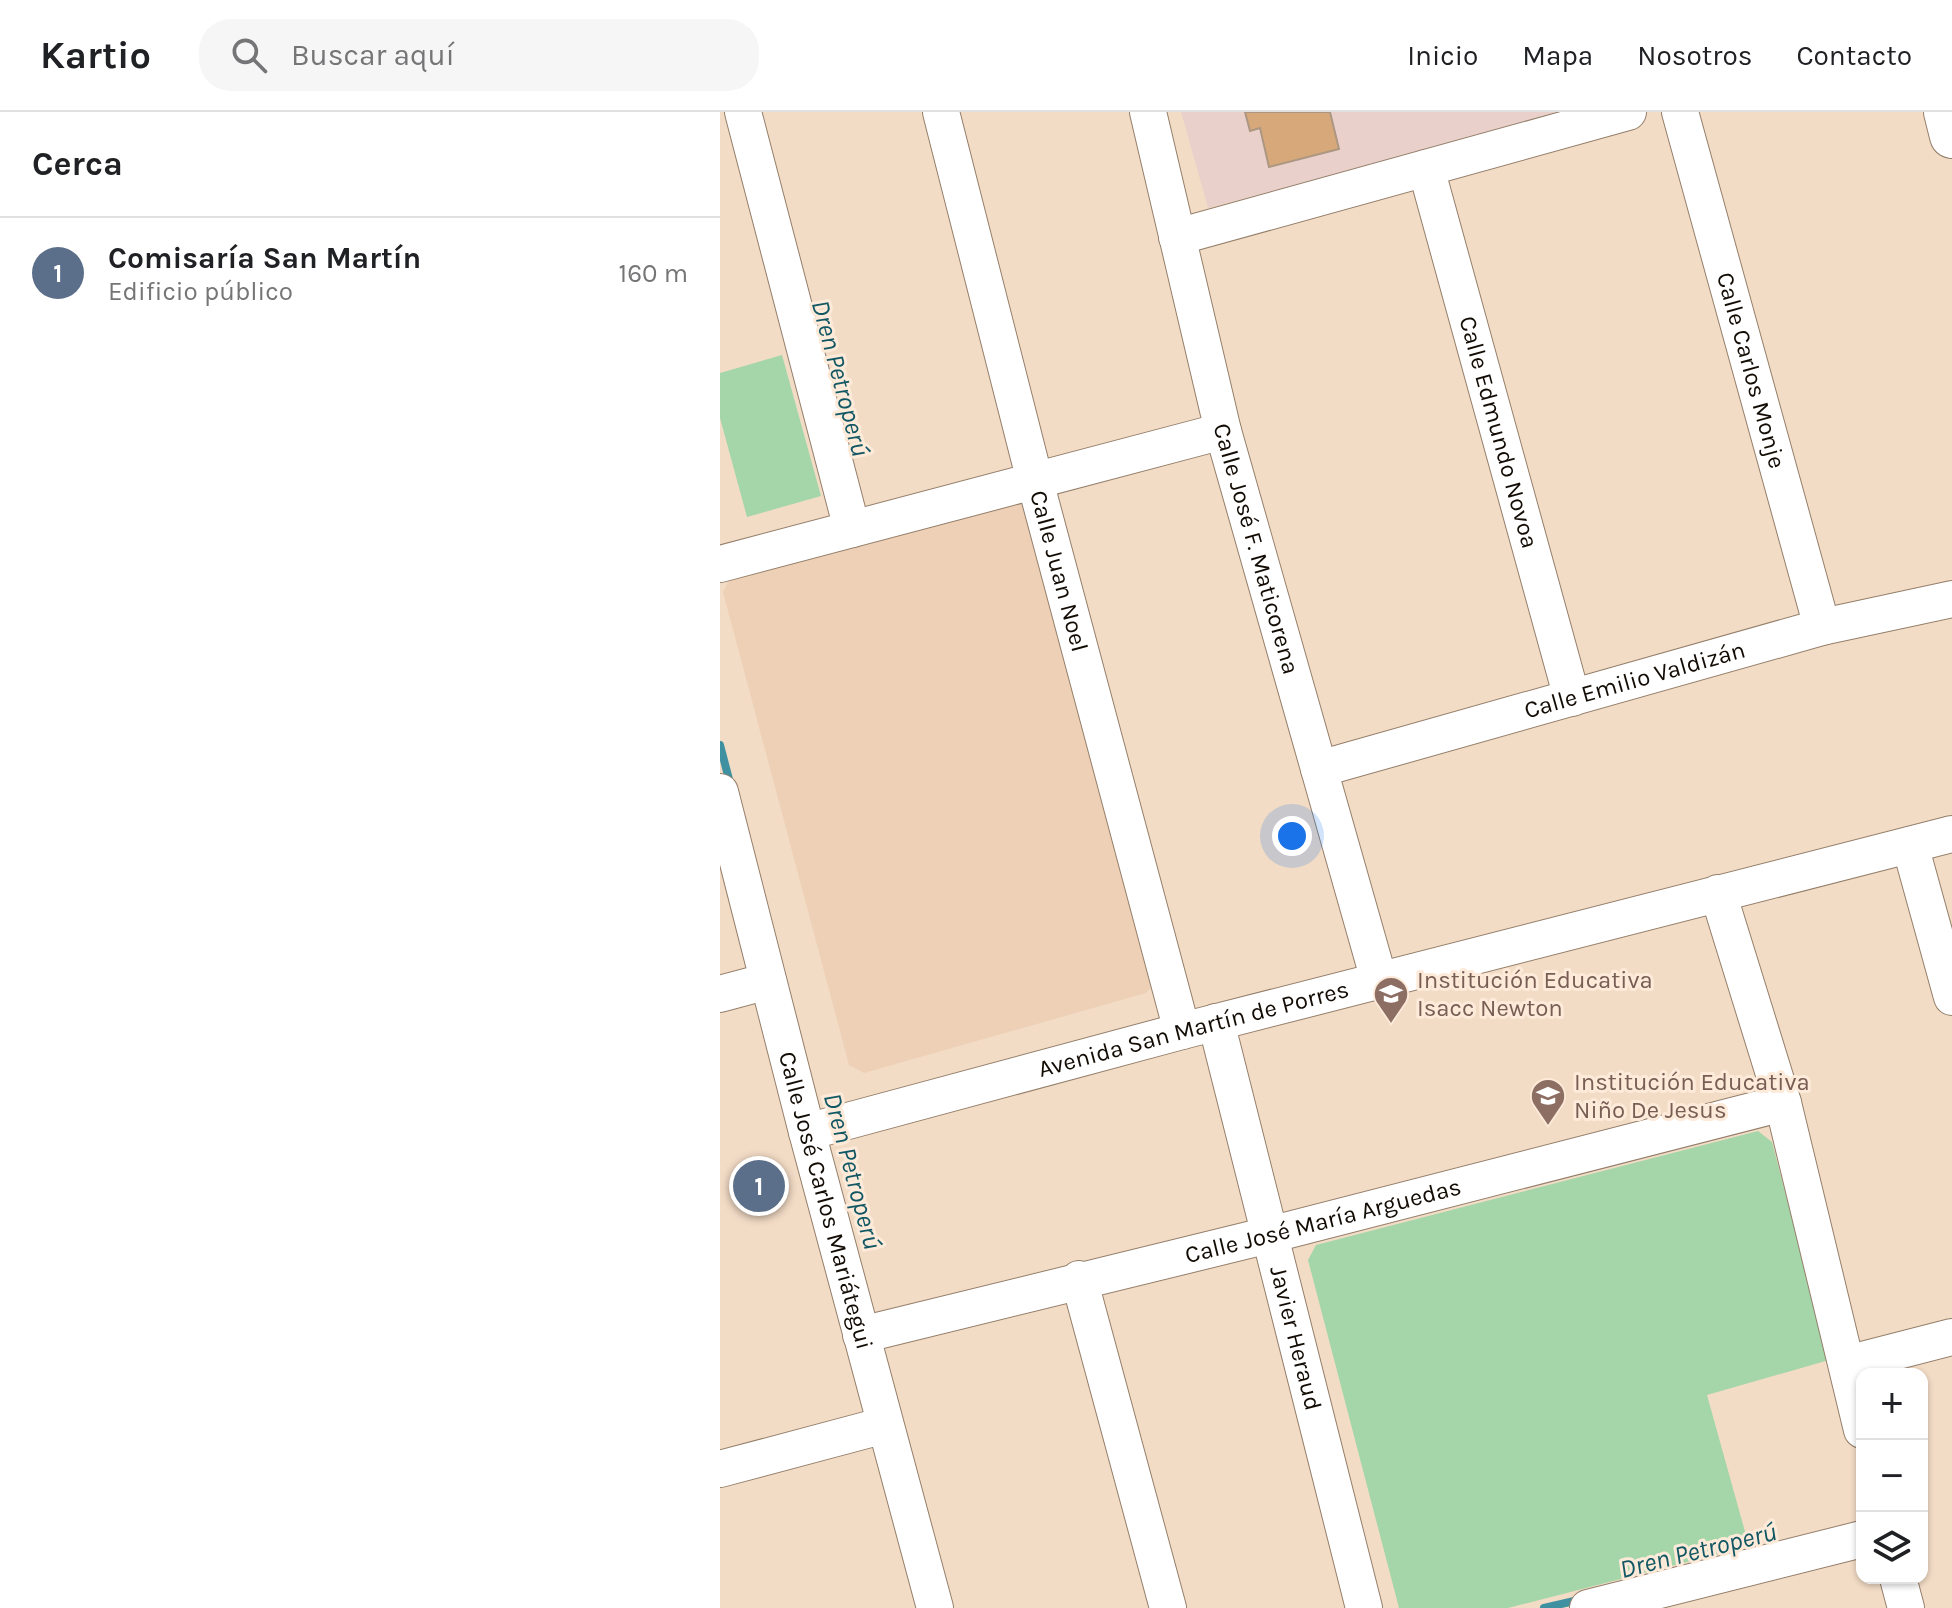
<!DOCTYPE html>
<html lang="es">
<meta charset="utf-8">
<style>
:root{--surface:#fff;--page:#f6f6f6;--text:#202124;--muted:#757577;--line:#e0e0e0;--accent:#0b8043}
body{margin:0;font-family:Karla,sans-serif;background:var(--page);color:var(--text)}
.controls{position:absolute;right:24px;bottom:24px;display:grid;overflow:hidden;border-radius:16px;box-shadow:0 2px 6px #0004}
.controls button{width:72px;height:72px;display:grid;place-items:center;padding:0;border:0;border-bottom:2px solid var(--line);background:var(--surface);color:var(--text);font:40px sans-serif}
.you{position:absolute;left:572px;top:724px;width:28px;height:28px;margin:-20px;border:6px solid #fff;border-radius:50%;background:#1a73e8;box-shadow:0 0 0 12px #1a73e833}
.badge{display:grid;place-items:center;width:52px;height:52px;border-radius:50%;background:var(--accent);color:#fff;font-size:26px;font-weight:700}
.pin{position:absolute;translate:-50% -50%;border:4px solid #fff;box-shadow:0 2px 8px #0006}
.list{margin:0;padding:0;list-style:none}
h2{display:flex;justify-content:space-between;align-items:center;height:104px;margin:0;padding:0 32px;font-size:34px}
h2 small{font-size:26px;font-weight:400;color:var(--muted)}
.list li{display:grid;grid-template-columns:52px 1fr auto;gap:24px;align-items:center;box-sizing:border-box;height:112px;padding:0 32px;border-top:2px solid var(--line)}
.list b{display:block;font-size:30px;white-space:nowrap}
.list p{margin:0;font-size:26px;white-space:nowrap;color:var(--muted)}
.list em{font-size:26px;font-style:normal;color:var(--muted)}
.icon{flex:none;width:44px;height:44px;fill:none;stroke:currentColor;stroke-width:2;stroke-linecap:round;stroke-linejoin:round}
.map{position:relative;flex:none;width:1232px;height:1496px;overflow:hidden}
header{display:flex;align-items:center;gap:48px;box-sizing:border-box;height:112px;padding:0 40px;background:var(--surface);border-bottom:2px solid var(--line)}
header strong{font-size:38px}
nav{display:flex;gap:44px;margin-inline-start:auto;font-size:28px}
.search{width:560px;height:72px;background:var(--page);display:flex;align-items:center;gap:20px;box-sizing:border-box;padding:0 28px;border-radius:32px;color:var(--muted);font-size:30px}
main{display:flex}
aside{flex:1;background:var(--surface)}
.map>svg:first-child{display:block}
</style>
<header>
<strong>Kartio</strong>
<div class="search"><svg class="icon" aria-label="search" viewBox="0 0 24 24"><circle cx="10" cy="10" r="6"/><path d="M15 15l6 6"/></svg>Buscar aquí</div>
<nav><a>Inicio</a><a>Mapa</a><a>Nosotros</a><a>Contacto</a></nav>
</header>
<main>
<aside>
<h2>Cerca<small></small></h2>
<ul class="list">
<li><span class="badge" style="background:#5c6f8a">1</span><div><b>Comisaría San Martín</b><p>Edificio público</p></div><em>160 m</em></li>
</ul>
</aside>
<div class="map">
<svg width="1232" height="1496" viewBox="0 0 1232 1496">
<rect width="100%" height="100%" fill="#f3dcc6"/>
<path fill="#edd0b5" d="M 301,388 L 310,392 L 435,871 L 426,881 L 144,961 L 129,953 L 3,480 L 9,468 Z"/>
<path fill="#ead0cb" d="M 461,0 L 859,0 L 488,96 Z"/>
<g fill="#a4d6a9">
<path d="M 62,243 L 101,384 L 27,405 L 0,306 L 0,261 Z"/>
<path d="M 1038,1019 L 1052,1030 L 1109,1248 L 987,1283 L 1029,1434 L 788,1496 L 679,1496 L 588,1148 L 596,1133 Z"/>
</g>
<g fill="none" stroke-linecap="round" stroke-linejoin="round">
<g stroke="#3f91a1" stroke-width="8">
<path d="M 0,633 L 11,675"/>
<path d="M 824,1496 L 863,1487"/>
</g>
</g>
<path fill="#d7a87a" stroke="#ac9782" stroke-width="2" d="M 525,0 L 610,0 L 619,37 L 549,55 L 540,16 L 530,19 Z"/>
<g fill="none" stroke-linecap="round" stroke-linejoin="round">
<defs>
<g id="minor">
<path d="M 23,0 L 132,417"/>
<path id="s1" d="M 221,0 L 315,369 L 462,919"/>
<path id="s2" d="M 428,0 L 503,319 L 659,868"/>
<path id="s3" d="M 960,0 L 1102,515"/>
<path id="s4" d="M 706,56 L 852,586"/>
<path d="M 457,125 L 908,0"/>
<path d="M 0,452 L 503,319"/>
<path id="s5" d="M 599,657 L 1102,515 L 1232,487"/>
<path id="s6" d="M 0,680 L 87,1020 L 215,1496"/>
<path d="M 1190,733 L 1232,885"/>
<path d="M 998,781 L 1063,991 L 1142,1318"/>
<path d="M 0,882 L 48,869"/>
<path id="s7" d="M 496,910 L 644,1496"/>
<path id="s8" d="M 87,1020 L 462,919 L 1232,722"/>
<path d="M 359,1167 L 448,1496"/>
<path id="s9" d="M 141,1223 L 549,1123 L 1063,991"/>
<path d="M 1127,1252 L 1232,1225"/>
<path d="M 0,1357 L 165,1313"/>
<path d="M 1178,1466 L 1186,1496"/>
<path d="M 868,1496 L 1142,1427"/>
</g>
<path id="major" d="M 1226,0 L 1232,24"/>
</defs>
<use href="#minor" stroke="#947f6b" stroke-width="38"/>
<use href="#major" stroke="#947f6b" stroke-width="46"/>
<use href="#minor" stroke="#fff" stroke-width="36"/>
<use href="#major" stroke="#fff" stroke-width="44"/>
</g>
<defs>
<symbol id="school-pin" viewBox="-11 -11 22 30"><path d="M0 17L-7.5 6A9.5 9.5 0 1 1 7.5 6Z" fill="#8d6e63" stroke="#fdead9"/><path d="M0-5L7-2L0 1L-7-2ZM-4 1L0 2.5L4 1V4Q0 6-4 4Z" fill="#fff"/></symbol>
</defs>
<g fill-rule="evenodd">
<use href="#school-pin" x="651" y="862" width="40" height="54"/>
<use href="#school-pin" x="808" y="964" width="40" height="54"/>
</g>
<g text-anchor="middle" stroke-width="6" stroke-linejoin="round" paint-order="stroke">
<g font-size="24" fill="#130c05" stroke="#fdead9">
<text dy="8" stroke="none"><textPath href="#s3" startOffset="268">Calle Carlos Monje</textPath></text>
<text dy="8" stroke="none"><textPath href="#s4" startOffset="274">Calle Edmundo Novoa</textPath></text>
<text dy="8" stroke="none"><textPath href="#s2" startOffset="450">Calle José F. Maticorena</textPath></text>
<text dy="8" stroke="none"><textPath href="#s1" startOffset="474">Calle Juan Noel</textPath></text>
<text dy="8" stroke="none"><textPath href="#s5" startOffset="328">Calle Emilio Valdizán</textPath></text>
<text dy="8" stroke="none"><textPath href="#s8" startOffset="400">Avenida San Martín de Porres</textPath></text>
<text dy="8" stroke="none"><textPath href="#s6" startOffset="422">Calle José Carlos Mariátegui</textPath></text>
<text dy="8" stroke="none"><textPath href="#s9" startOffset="476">Calle José María Arguedas</textPath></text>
<text dy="8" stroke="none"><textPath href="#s7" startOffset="326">Javier Heraud</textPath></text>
</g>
<g font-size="24" fill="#785e54" stroke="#fdead9" text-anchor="start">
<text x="697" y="876">Institución Educativa<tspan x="697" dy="28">Isacc Newton</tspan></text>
<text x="854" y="978">Institución Educativa<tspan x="854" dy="28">Niño De Jesus</tspan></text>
</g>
<g font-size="26" font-style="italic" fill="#125764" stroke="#fdead9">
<text transform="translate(121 266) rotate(75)" y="9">Dren Petroperú</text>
<text transform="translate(133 1059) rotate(75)" y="9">Dren Petroperú</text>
<text transform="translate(978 1438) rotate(-14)" y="9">Dren Petroperú</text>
</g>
</g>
</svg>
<div class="controls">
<button>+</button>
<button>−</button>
<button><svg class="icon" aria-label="layers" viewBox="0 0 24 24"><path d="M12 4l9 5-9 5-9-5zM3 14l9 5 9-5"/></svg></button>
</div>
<div class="you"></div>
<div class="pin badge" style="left:39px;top:1074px;background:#5c6f8a">1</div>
</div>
</main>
